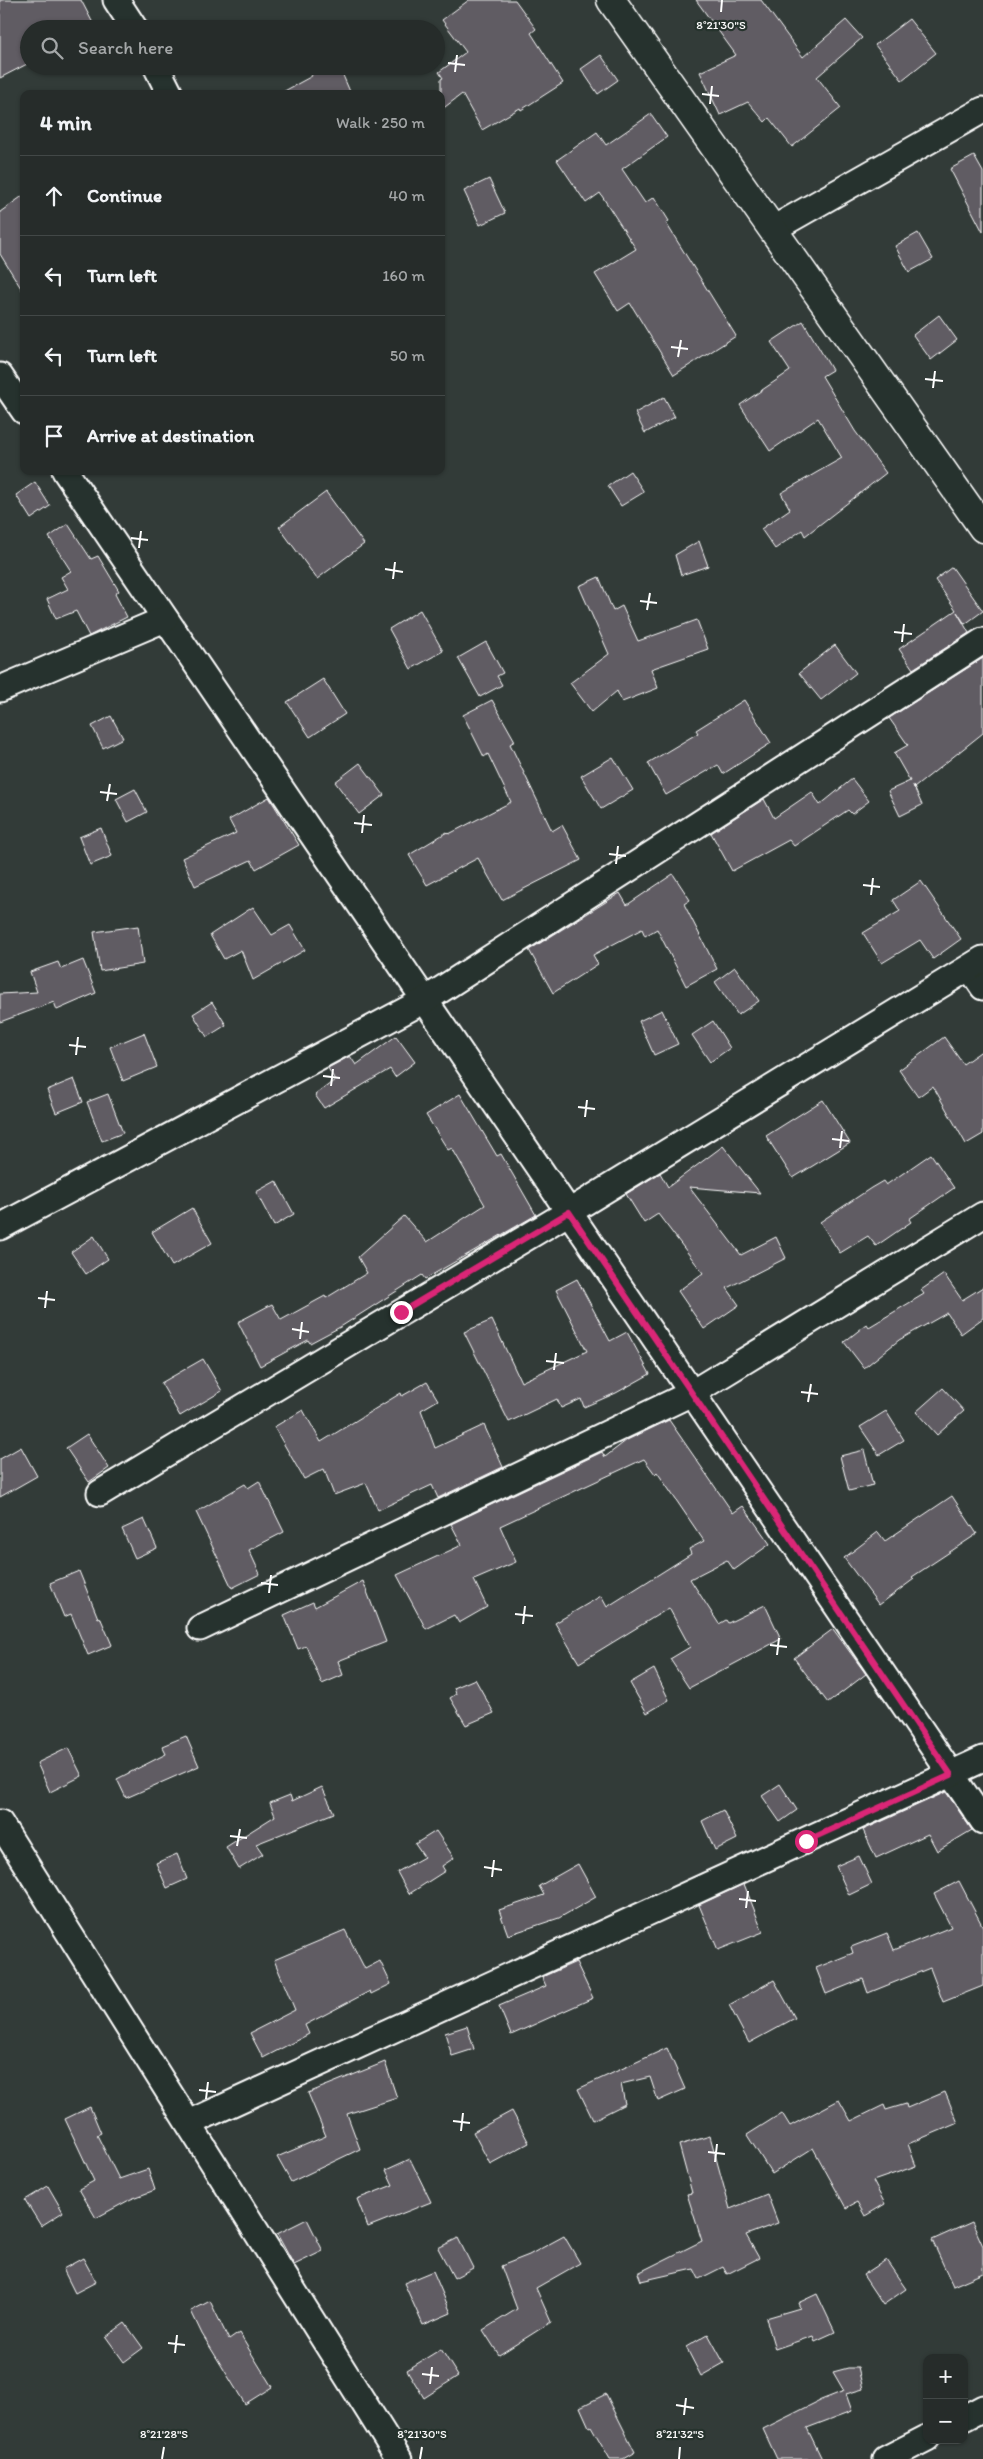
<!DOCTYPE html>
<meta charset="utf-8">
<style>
:root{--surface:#262c2a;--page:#323836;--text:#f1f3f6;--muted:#a4a7a8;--line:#424847}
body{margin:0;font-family:Itim,sans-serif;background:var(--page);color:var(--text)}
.controls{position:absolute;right:15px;bottom:15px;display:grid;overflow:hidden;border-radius:10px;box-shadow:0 1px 4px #0004}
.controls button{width:45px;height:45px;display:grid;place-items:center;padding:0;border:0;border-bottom:1px solid var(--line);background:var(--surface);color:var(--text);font:25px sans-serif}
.stop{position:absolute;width:15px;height:15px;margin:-11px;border:4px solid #db2777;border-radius:50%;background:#fff}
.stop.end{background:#db2777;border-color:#fff;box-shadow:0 1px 5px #0008}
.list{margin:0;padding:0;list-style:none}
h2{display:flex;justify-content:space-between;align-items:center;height:65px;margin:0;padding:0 20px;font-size:21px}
h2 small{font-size:16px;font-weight:400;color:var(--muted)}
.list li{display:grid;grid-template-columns:32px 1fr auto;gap:15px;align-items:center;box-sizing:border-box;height:80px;padding:0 20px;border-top:1px solid var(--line)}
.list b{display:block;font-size:19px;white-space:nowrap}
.list em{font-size:16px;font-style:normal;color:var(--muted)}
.icon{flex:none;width:28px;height:28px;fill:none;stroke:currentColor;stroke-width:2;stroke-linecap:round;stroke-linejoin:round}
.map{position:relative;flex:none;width:983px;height:2459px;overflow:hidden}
.search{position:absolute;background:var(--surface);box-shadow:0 1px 4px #0004;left:20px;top:20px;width:425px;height:55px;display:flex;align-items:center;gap:12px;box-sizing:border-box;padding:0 18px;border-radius:28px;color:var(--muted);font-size:19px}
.panel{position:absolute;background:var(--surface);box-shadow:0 1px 4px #0004;left:20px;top:90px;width:425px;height:385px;border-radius:10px}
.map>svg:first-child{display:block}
</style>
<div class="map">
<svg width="983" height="2459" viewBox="0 0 983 2459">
<rect width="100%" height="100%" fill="#323b38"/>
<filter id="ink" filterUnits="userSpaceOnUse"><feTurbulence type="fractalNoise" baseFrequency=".02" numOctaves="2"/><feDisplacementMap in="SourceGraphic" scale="10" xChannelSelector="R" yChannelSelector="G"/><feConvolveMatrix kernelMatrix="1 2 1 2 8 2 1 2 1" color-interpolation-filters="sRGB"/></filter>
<g filter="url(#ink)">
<g fill="#615b64" stroke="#fff">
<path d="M 0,0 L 81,0 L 96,29 L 29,29 L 29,63 L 0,78 Z"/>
<path d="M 469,0 L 515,0 L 536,29 L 531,33 L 563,83 L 521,110 L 520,108 L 482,130 L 462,94 L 441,110 L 441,79 L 443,78 L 439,72 L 466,52 L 442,20 Z"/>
<path d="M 696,0 L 761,0 L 803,57 L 846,20 L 862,38 L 817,77 L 841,108 L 792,147 L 769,118 L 765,122 L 748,102 L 720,115 L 700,72 L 736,55 Z"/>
<path d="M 909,19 L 936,53 L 902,80 L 875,45 Z"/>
<path d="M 601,55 L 618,80 L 598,94 L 581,69 Z"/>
<path d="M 307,66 L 339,66 L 351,94 L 279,94 L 312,76 Z"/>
<path d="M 651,114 L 667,137 L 622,169 L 645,203 L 654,197 L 669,221 L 666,223 L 736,336 L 674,375 L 630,303 L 618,311 L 595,274 L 636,249 L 600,193 L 586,203 L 557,160 L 597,132 L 606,145 Z"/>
<path d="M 974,156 L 983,172 L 983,232 L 950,169 Z"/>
<path d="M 489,179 L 505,213 L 480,225 L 464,191 Z"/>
<path d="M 24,195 L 24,293 L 0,254 L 0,212 Z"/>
<path d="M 918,233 L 933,259 L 909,272 L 895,246 Z"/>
<path d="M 939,315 L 957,340 L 931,360 L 913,335 Z"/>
<path d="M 803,321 L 832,370 L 822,376 L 855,431 L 886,473 L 805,536 L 802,530 L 775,549 L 761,529 L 790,509 L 781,493 L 842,458 L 818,418 L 770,451 L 740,405 L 790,371 L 771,342 Z"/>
<path d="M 664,397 L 675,417 L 645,433 L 635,413 Z"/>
<path d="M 630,471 L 644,492 L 621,506 L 608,486 Z"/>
<path d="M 35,482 L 50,506 L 31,519 L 16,495 Z"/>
<path d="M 326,492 L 364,544 L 317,579 L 279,527 Z"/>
<path d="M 68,524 L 91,559 L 98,556 L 119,591 L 115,594 L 127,617 L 89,636 L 76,611 L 56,619 L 47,599 L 68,589 L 61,577 L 71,571 L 49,537 Z"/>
<path d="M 699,541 L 708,566 L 681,575 L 675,555 Z"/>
<path d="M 952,567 L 983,611 L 965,624 L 957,612 L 969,633 L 913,669 L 899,649 L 956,610 L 935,580 Z"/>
<path d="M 599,577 L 613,611 L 622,606 L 638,641 L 697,620 L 708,649 L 651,669 L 658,688 L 622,702 L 617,691 L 592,712 L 570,683 L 609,654 L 579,586 Z"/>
<path d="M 420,610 L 443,651 L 411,669 L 389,629 Z"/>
<path d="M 486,642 L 503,673 L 497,676 L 502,685 L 480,697 L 458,658 Z"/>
<path d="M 835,645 L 856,673 L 821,700 L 799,673 Z"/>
<path d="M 983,658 L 983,733 L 914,788 L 913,785 L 922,805 L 900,816 L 888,791 L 910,781 L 894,753 L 908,745 L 889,718 Z"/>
<path d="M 323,679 L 345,714 L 310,737 L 287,702 Z"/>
<path d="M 492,700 L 515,741 L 510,744 L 552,831 L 562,825 L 581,860 L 502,900 L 478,858 L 427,885 L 409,855 L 447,832 L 449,834 L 511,802 L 488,754 L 484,757 L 463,715 Z"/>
<path d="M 744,700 L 771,743 L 723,774 L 718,765 L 666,795 L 648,763 L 698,733 L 696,730 Z"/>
<path d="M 111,716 L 123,738 L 103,748 L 92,726 Z"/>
<path d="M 613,757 L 633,790 L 601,809 L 581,776 Z"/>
<path d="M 360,763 L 384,795 L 359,814 L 335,782 Z"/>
<path d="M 852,779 L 869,801 L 852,814 L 848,810 L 794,846 L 789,840 L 732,871 L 711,833 L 764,799 L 774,818 L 812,792 L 820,805 Z"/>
<path d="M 135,789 L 147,812 L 128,822 L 116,799 Z"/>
<path d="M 269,797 L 299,845 L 256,869 L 251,860 L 195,886 L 182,858 L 236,833 L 229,820 Z"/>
<path d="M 101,828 L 112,856 L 90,865 L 79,837 Z"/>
<path d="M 673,874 L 690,900 L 684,904 L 717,969 L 686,986 L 657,929 L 645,936 L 642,929 L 593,955 L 598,964 L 553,993 L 529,950 L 620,893 L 627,905 Z"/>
<path d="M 921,881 L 961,939 L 933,959 L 920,940 L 882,963 L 863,933 L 900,911 L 893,900 Z"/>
<path d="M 253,907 L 272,935 L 290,925 L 305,950 L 253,980 L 241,950 L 224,959 L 210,935 Z"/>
<path d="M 138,926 L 143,964 L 100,971 L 94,932 Z"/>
<path d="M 83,960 L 96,993 L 57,1010 L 54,1002 L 0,1022 L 0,994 L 37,992 L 30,972 L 58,962 L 61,969 Z"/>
<path d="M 735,967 L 759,1001 L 738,1015 L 715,982 Z"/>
<path d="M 212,1002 L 226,1025 L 207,1037 L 193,1014 Z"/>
<path d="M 662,1010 L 678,1044 L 654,1055 L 639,1021 Z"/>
<path d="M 713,1021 L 730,1048 L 710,1062 L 692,1035 Z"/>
<path d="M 144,1033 L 157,1067 L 123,1081 L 110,1047 Z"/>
<path d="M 396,1036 L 415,1062 L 395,1077 L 390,1069 L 324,1108 L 315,1095 L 335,1080 L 328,1068 L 350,1056 L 356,1065 Z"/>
<path d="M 944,1037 L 963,1064 L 983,1050 L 983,1134 L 966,1144 L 933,1086 L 918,1097 L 899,1070 Z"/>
<path d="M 74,1079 L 83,1102 L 56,1113 L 47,1090 Z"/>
<path d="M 108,1094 L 123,1133 L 102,1141 L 87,1102 Z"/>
<path d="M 460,1094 L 497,1156 L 501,1154 L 536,1215 L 425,1279 L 422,1275 L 342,1326 L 310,1343 L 308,1340 L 260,1366 L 238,1322 L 272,1304 L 281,1320 L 325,1296 L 326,1298 L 367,1273 L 358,1257 L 404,1216 L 427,1242 L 485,1205 L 452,1148 L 448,1150 L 426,1115 Z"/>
<path d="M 823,1100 L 850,1143 L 793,1178 L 766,1136 Z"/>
<path d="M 723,1146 L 760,1193 L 689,1187 L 741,1255 L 776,1237 L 786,1258 L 727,1288 L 739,1305 L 704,1329 L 678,1291 L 703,1273 L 658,1214 L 644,1223 L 626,1194 L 660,1173 L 668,1187 Z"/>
<path d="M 931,1154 L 954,1188 L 909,1219 L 911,1222 L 876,1246 L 868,1236 L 840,1253 L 820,1222 L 871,1188 L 883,1181 L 886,1185 Z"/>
<path d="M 276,1181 L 294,1214 L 274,1226 L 256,1192 Z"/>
<path d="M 192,1208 L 212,1243 L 172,1266 L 152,1232 Z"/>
<path d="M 94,1236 L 108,1259 L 86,1274 L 71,1252 Z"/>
<path d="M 944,1274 L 962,1300 L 983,1287 L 983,1318 L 961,1334 L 947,1313 L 899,1340 L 864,1368 L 844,1342 L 867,1324 L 869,1327 L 924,1294 L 921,1290 Z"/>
<path d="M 577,1279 L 610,1341 L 627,1332 L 650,1374 L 616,1393 L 584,1407 L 581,1399 L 561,1408 L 557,1399 L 509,1422 L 464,1332 L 492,1320 L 521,1382 L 587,1351 L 556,1290 Z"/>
<path d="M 203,1359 L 222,1391 L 180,1416 L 161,1383 Z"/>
<path d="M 427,1382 L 438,1400 L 421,1410 L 435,1448 L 484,1425 L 503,1467 L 438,1498 L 432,1485 L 378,1510 L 366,1483 L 334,1495 L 324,1469 L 304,1479 L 274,1427 L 303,1410 L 321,1442 L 401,1393 L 402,1396 Z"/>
<path d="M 943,1388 L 964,1411 L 937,1435 L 916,1412 Z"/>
<path d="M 886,1411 L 904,1440 L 879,1455 L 860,1427 Z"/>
<path d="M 669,1420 L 733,1513 L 743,1506 L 770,1544 L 734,1570 L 727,1560 L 690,1579 L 719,1624 L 726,1620 L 728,1623 L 765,1605 L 781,1639 L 689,1688 L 670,1659 L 690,1647 L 669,1608 L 579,1663 L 555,1623 L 601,1596 L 607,1607 L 691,1554 L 689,1549 L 704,1541 L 657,1472 L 655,1474 L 644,1459 L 500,1526 L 516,1562 L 474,1580 L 487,1607 L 459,1623 L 454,1615 L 426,1629 L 397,1575 L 462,1545 L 451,1524 L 602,1452 L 605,1457 L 627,1440 Z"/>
<path d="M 87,1434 L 109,1468 L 89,1482 L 66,1448 Z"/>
<path d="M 21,1447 L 37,1476 L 0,1497 L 0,1459 Z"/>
<path d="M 864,1450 L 873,1485 L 849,1491 L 840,1456 Z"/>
<path d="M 259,1481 L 284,1532 L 249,1550 L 260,1574 L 232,1588 L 196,1512 L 245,1484 L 248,1488 Z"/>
<path d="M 952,1496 L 977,1534 L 912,1577 L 914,1579 L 879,1605 L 844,1558 L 878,1532 L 885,1541 Z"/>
<path d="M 144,1519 L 157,1548 L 135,1558 L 122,1529 Z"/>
<path d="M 79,1571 L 98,1618 L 100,1617 L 112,1645 L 88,1655 L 71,1614 L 64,1617 L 50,1583 Z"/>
<path d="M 363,1581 L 386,1642 L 338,1661 L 343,1675 L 322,1684 L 306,1646 L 298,1649 L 284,1615 L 313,1602 L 315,1607 Z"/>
<path d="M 833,1629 L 866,1674 L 828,1703 L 794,1658 Z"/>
<path d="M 654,1669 L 669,1700 L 647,1713 L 630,1683 Z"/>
<path d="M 475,1679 L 494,1713 L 466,1725 L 450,1698 L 456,1694 L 454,1688 Z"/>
<path d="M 186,1736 L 199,1766 L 126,1798 L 117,1779 L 166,1754 L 162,1746 Z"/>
<path d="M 68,1748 L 82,1776 L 50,1792 L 37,1763 Z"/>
<path d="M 780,1784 L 797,1810 L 780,1822 L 762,1796 Z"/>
<path d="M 322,1787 L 334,1813 L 256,1844 L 263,1854 L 239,1869 L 226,1847 L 275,1816 L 270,1803 L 290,1795 L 292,1801 Z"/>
<path d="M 946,1792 L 972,1830 L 937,1851 L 928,1834 L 876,1858 L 863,1830 Z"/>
<path d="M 723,1810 L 737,1839 L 715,1850 L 702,1821 Z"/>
<path d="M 436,1831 L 454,1858 L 442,1866 L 445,1871 L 409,1894 L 397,1872 L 424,1857 L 415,1844 Z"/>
<path d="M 177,1854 L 187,1879 L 167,1888 L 156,1863 Z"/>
<path d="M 859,1856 L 872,1884 L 849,1895 L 836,1866 Z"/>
<path d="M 578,1864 L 596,1897 L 559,1918 L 508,1935 L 499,1910 L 544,1895 L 539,1886 Z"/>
<path d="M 959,1881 L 983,1927 L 983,1986 L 943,2002 L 930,1968 L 868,1993 L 863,1979 L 826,1994 L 816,1968 L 853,1953 L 851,1947 L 887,1933 L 894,1950 L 951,1927 L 934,1894 Z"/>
<path d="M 744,1884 L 763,1932 L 718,1950 L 699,1905 Z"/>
<path d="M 345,1930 L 365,1969 L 380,1961 L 391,1984 L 371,1994 L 370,1991 L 305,2025 L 309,2034 L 263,2058 L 250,2033 L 295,2010 L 274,1960 Z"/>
<path d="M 576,1962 L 593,1998 L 511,2035 L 499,2006 L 546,1986 L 542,1977 Z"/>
<path d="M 774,1980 L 795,2018 L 749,2043 L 729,2005 Z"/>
<path d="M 467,2026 L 474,2049 L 452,2056 L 445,2033 Z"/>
<path d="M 667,2048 L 685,2089 L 658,2101 L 650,2077 L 621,2084 L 625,2104 L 593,2120 L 578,2089 Z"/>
<path d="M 385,2062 L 397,2098 L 347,2114 L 360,2149 L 291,2182 L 277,2157 L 326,2136 L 308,2093 Z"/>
<path d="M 945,2092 L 958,2123 L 908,2144 L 916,2166 L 873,2181 L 885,2204 L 865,2216 L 857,2202 L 846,2208 L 813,2148 L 772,2174 L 747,2135 L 782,2113 L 790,2126 L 839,2100 L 851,2121 L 884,2105 L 886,2110 L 906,2104 L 907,2108 Z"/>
<path d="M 90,2107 L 101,2133 L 97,2135 L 119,2179 L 148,2169 L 155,2190 L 131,2199 L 96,2218 L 79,2189 L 94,2181 L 65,2119 Z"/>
<path d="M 512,2111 L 529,2143 L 490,2164 L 473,2132 Z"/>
<path d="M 710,2136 L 730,2209 L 767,2194 L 778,2223 L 746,2235 L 759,2258 L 727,2274 L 723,2267 L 699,2279 L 694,2269 L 641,2281 L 638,2273 L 702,2241 L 687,2194 L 692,2193 L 679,2145 Z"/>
<path d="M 410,2159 L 431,2202 L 368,2227 L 357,2199 L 393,2185 L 386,2170 Z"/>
<path d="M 48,2186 L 63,2212 L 41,2226 L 25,2200 Z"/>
<path d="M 307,2219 L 323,2251 L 294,2265 L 277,2234 Z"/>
<path d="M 972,2222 L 983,2246 L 983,2273 L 953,2286 L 932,2240 Z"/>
<path d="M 564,2236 L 580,2263 L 536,2288 L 551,2322 L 499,2355 L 483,2330 L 517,2309 L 501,2266 L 529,2255 Z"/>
<path d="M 458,2238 L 473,2268 L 454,2278 L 438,2248 Z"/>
<path d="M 83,2258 L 96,2282 L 75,2293 L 63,2269 Z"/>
<path d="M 886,2260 L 906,2289 L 883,2305 L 863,2275 Z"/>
<path d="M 433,2271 L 451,2313 L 423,2325 L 404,2283 Z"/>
<path d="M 817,2294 L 835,2332 L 815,2341 L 813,2336 L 775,2349 L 766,2318 L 800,2308 L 798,2303 Z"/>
<path d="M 210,2301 L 229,2340 L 239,2333 L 272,2387 L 245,2404 L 202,2334 L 191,2311 Z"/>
<path d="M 125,2323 L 143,2348 L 124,2362 L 106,2337 Z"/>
<path d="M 708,2334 L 724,2363 L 701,2376 L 686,2347 Z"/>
<path d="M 441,2349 L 458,2376 L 424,2398 L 407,2370 Z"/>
<path d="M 848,2368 L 858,2368 L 863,2389 L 846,2394 L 852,2411 L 807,2428 L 822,2459 L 777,2459 L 763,2429 L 821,2400 L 844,2391 L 833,2372 Z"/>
<path d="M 606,2394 L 635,2452 L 623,2459 L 610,2459 L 591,2426 L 589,2427 L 580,2407 Z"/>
</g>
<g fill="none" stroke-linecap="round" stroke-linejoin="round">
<defs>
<g id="street">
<path d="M 116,0 L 135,29"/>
<path d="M 156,66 L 170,94"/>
<path d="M 773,229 L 983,110"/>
<path d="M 0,376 L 24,411"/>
<path d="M 65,471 L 983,1821"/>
<path d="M 0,689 L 165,619"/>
<path d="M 970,968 L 983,987"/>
<path d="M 0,1227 L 425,1000 L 983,641"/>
<path d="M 100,1493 L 569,1212 L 983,959"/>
<path d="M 200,1628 L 692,1393 L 983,1215"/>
<path d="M 0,1823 L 399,2459"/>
<path d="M 189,2123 L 983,1759"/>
<path d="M 964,2418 L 983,2408"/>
<path d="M 886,2459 L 927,2438"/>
</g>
<path id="secondary" d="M 611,0 L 983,528"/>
</defs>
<use href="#street" stroke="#fff" stroke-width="29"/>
<use href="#secondary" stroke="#fff" stroke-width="31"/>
<use href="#street" stroke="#26332d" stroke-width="25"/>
<use href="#secondary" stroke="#26332d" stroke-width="28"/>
</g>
</g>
<g fill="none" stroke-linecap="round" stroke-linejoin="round" filter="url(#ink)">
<path stroke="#db2777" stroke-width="6" d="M 401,1312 L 569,1212 L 951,1775 L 806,1841"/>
</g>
<path fill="none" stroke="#fff" stroke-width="2" d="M 721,12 L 722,0M 448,63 L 465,65M 455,72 L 457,55M 702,94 L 719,96M 710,104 L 712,86M 671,347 L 688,349M 678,357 L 681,340M 925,379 L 943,381M 933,388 L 935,371M 131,538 L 148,540M 139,548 L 141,531M 385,569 L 403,572M 393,579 L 395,562M 640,601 L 657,603M 647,610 L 650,593M 894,632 L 912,634M 902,642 L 904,624M 100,792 L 117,794M 107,801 L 110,784M 354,823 L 372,825M 362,833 L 364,815M 609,854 L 626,856M 616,864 L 618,846M 863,885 L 880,887M 871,895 L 873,878M 69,1045 L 86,1047M 76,1055 L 78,1037M 323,1076 L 340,1078M 331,1086 L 333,1069M 578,1107 L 595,1109M 585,1117 L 587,1100M 832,1139 L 849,1141M 840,1148 L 842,1131M 38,1298 L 55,1300M 45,1308 L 47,1291M 292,1329 L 309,1332M 300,1339 L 302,1322M 546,1361 L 564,1363M 554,1370 L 556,1353M 801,1392 L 818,1394M 808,1402 L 811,1384M 261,1583 L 278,1585M 269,1593 L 271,1575M 515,1614 L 533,1616M 523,1624 L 525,1606M 770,1645 L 787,1647M 777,1655 L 779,1638M 230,1836 L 247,1838M 237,1846 L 240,1829M 484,1867 L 502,1870M 492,1877 L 494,1860M 739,1899 L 756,1901M 746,1908 L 748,1891M 199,2090 L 216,2092M 206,2099 L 208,2082M 453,2121 L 470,2123M 461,2131 L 463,2113M 708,2152 L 725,2154M 715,2162 L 717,2144M 168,2343 L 185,2345M 175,2353 L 177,2335M 422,2374 L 439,2376M 430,2384 L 432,2367M 676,2405 L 694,2408M 684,2415 L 686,2398M 162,2459 L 164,2447M 420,2459 L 422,2447M 679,2459 L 680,2447"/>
<g font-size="12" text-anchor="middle" fill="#fff" stroke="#26332d" stroke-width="4.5" stroke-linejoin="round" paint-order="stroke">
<text x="721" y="29">8°21'30"S</text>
<text x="164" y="2438">8°21'28"S</text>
<text x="422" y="2438">8°21'30"S</text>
<text x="680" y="2438">8°21'32"S</text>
</g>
</svg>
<div class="controls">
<button>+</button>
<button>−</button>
</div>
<div class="stop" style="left:806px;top:1841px"></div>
<div class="stop end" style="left:401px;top:1312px"></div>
<div class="search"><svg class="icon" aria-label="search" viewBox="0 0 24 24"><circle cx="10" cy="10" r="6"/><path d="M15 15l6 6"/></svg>Search here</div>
<section class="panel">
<h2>4 min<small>Walk · 250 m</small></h2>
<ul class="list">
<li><svg class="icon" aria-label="ahead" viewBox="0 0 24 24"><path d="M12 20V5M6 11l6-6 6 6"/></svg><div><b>Continue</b></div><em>40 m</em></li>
<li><svg class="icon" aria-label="left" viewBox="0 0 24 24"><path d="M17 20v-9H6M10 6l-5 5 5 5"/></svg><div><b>Turn left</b></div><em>160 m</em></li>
<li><svg class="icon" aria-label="left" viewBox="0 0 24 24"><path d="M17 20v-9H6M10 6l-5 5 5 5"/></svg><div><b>Turn left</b></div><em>50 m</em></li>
<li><svg class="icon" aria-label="arrive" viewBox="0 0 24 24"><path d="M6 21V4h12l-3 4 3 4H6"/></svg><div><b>Arrive at destination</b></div></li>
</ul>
</section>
</div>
